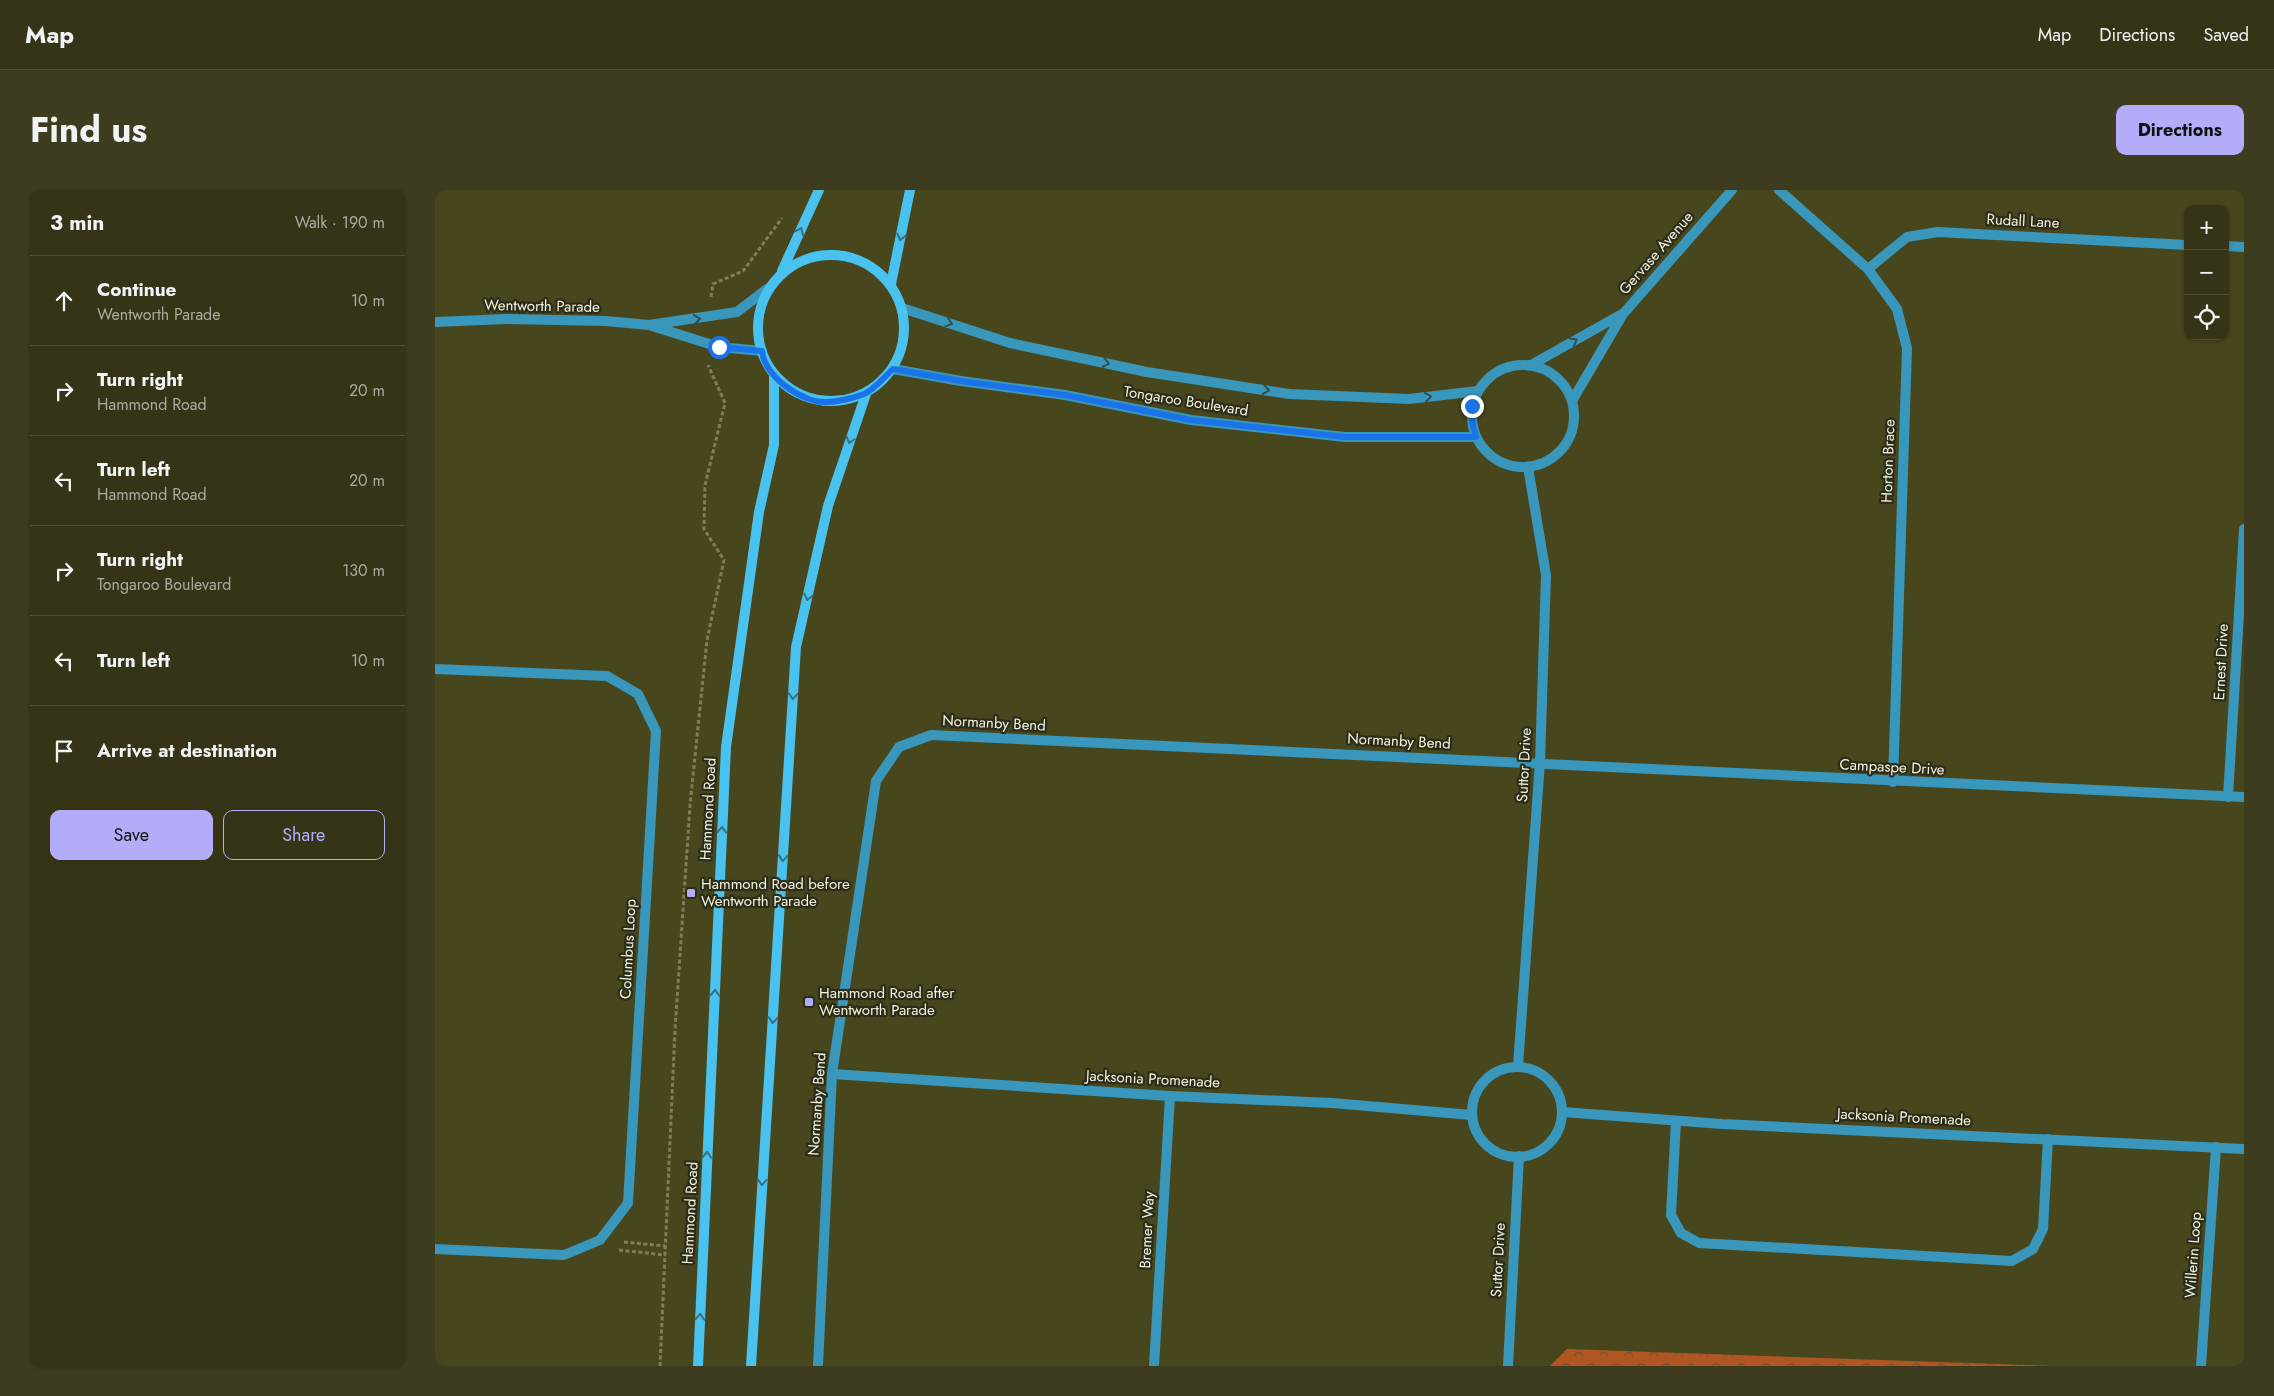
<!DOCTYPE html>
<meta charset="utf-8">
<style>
:root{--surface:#363416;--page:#3d3c1f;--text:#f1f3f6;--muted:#aaaaa1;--line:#504f35;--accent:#b3adf9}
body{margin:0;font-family:Jost,sans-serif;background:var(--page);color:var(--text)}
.controls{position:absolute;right:15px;top:15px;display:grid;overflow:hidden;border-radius:10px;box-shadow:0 1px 4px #0004}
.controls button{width:45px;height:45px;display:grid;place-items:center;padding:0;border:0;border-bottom:1px solid var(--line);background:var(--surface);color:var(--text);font:25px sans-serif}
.stop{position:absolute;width:15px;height:15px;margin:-11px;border:4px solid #1a73e8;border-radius:50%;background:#fff}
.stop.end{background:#1a73e8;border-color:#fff;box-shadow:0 1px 5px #0008}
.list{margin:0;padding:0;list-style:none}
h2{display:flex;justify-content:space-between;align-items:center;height:65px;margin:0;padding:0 20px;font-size:21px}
h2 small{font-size:16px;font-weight:400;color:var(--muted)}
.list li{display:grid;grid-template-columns:32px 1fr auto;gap:15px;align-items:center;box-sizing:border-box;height:90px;padding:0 20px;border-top:1px solid var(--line)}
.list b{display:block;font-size:19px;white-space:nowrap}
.list p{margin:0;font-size:16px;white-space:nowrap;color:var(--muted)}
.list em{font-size:16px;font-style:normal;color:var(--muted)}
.actions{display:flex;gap:10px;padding:15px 20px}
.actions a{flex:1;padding:11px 0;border:1px solid var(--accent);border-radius:10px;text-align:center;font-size:18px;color:var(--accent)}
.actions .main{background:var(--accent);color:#111}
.icon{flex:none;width:28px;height:28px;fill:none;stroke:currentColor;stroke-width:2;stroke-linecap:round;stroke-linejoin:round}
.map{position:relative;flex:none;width:1809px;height:1176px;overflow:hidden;border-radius:10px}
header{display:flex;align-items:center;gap:30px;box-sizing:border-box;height:70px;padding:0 25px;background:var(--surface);border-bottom:1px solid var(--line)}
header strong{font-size:24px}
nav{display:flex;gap:28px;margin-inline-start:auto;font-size:18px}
.intro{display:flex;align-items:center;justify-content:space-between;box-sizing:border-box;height:120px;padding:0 30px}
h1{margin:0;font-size:35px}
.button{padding:12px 22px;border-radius:10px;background:var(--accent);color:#111;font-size:18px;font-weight:700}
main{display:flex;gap:30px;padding:0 30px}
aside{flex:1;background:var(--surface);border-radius:10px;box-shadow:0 1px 4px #0004}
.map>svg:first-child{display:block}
</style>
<header>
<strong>Map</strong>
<nav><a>Map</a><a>Directions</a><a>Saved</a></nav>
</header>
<div class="intro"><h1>Find us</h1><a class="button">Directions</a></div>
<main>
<aside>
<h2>3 min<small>Walk · 190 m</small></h2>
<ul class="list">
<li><svg class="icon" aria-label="ahead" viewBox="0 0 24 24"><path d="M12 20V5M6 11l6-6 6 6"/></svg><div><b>Continue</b><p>Wentworth Parade</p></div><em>10 m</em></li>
<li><svg class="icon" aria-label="right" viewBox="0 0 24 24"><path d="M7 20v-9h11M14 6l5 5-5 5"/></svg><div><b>Turn right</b><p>Hammond Road</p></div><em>20 m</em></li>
<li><svg class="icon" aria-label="left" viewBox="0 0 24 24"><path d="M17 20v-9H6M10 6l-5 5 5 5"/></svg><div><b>Turn left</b><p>Hammond Road</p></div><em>20 m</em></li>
<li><svg class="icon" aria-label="right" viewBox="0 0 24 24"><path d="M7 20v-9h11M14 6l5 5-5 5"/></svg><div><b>Turn right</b><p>Tongaroo Boulevard</p></div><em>130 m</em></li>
<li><svg class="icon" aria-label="left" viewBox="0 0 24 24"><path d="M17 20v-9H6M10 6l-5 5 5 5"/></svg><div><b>Turn left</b></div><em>10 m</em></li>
<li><svg class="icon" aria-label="arrive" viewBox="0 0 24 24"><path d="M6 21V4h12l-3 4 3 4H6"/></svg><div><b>Arrive at destination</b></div></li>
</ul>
<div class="actions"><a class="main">Save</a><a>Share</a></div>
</aside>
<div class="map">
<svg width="1809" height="1176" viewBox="0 0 1809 1176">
<defs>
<pattern id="forest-crowns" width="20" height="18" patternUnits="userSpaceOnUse" patternTransform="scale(1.25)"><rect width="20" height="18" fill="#b05622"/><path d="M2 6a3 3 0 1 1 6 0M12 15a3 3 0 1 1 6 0" fill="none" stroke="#7c5032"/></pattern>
</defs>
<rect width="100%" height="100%" fill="#48461d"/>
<path fill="url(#forest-crowns)" d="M 1132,1159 L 1618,1176 L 1115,1176 Z"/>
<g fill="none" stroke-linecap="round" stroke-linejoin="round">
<g stroke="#7f7e5b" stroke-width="3" stroke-dasharray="4 2.5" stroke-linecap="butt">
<path d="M 276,107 L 278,94 L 308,81 L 347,28"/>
<path d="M 189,1052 L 230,1056"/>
<path d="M 184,1060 L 230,1065"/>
<path d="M 225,1176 L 240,840 L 255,615 L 272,450 L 289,370 L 269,339 L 270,295 L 290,213 L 273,175"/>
</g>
<path stroke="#3997bb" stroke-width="10" d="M 1241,931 L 1236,1025 L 1246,1043 L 1264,1053 L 1577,1071 L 1598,1059 L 1608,1039 L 1613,949"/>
<g stroke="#3997bb" stroke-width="10">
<path d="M 1344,0 L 1433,79 L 1462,119 L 1472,158 L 1458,592"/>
<path d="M 1790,56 L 1809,57"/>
<path d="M 1433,79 L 1472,47 L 1503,42 L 1753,55"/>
<path d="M 467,118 L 575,153 L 712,182 L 854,204 L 974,209 L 1043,201"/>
<path d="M 1096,175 L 1187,124"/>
<circle cx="1088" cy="226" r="51"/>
<path d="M 458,179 L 526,191 L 630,205 L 756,230 L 910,247 L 1041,247"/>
<path d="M 1137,211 L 1188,124 L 1297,0"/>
<path d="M 0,479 L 172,486 L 203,504 L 221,541 L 193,1013 L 165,1050 L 129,1065 L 0,1059"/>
<path d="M 1793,607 L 1809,339"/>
<path d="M 1083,876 L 1105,572 L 1111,385 L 1093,277"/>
<circle cx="1082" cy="922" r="45"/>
<path d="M 397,884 L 735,906 L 897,913 L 1037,925"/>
<path d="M 1128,922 L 1287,934 L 1809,959"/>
<path d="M 383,1176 L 397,884 L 441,591 L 464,557 L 496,545 L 1809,607"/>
<path d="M 719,1176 L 735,906"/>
<path d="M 1073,1176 L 1084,966"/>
<path d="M 1766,1176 L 1781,957"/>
</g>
<g stroke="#3997bb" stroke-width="10">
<path d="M 0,132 L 71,129 L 171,131 L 214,135 L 302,122 L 332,99"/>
<path d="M 217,136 L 284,157 L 327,161"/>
</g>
<g stroke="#4ac2ef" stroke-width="10">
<circle cx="396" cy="138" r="73"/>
<path d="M 347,81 L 384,0"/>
<path d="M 456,94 L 475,0"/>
<path d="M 263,1176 L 291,557 L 324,322 L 339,255 L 339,186"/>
<path d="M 316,1176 L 361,457 L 393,316 L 431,204"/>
</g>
</g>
<defs><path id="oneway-chevron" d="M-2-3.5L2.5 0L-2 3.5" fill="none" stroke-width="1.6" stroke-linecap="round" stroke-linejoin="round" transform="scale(1.25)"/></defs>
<g stroke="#3a707a">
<use href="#oneway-chevron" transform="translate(365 41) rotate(-65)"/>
<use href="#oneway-chevron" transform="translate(466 47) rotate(101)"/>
<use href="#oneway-chevron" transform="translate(415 250) rotate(108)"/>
<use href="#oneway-chevron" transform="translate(373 407) rotate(103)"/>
<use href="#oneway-chevron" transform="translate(358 506) rotate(94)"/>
<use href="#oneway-chevron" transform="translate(287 640) rotate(-87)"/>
<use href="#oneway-chevron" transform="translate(348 668) rotate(94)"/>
<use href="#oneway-chevron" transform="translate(280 803) rotate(-87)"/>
<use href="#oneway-chevron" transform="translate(338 830) rotate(94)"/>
<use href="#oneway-chevron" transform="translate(272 965) rotate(-87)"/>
<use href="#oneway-chevron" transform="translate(327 992) rotate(94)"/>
<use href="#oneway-chevron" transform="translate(265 1127) rotate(-87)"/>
</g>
<g stroke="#315152">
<use href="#oneway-chevron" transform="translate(262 129) rotate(-9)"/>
<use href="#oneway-chevron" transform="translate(514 133) rotate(18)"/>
<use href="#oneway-chevron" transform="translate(1139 151) rotate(-30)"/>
<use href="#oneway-chevron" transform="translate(671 173) rotate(12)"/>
<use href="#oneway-chevron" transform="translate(831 200) rotate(9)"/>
<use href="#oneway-chevron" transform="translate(993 207) rotate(-7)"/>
</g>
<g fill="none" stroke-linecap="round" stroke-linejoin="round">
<path stroke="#1a73e8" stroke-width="6" d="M 284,157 L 327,161 C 329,186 367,213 391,212 C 402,212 419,208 429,204 C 439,200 450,186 458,179 L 526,191 L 630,205 L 756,230 L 910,247 L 1041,247 L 1037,232 L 1037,216"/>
</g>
<g fill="#b3adf9" stroke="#2c2c1a" stroke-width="2">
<rect x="251" y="698" width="10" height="10" rx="2.5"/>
<rect x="369" y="807" width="10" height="10" rx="2.5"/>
</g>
<g text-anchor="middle" stroke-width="4.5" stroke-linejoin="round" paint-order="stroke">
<g font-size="15" fill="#f4f4dd" stroke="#2c2c1a">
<text transform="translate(1588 31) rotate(3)" y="5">Rudall Lane</text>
<text transform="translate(1221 63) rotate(-49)" y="5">Gervase Avenue</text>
<text transform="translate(107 116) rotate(1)" y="5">Wentworth Parade</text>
<text transform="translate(751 211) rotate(9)" y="5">Tongaroo Boulevard</text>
<text transform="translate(1453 271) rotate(-88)" y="5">Horton Brace</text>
<text transform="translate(1786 472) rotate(-87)" y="5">Ernest Drive</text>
<text transform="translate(559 533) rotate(3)" y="5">Normanby Bend</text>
<text transform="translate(964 551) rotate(3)" y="5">Normanby Bend</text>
<text transform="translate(1089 575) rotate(-87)" y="5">Suttor Drive</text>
<text transform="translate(1457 577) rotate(3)" y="5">Campaspe Drive</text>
<text transform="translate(273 619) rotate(-87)" y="5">Hammond Road</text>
<text transform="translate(193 759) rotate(-87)" y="5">Columbus Loop</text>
<text transform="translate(718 889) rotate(3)" y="5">Jacksonia Promenade</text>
<text transform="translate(382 914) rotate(-86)" y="5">Normanby Bend</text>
<text transform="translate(1469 927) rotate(3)" y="5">Jacksonia Promenade</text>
<text transform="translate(255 1023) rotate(-87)" y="5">Hammond Road</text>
<text transform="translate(712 1040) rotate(-87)" y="5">Bremer Way</text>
<text transform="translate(1758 1065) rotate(-86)" y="5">Willerin Loop</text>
<text transform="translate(1063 1070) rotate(-87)" y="5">Suttor Drive</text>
</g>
<g font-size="15" fill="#f4f4dd" stroke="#2c2c1a" text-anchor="start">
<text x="266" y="699">Hammond Road before<tspan x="266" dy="17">Wentworth Parade</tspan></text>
<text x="384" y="808">Hammond Road after<tspan x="384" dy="17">Wentworth Parade</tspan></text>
</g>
</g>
</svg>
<div class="controls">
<button>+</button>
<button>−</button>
<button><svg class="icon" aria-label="locate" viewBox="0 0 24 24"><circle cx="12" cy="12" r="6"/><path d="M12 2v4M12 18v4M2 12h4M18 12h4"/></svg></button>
</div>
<div class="stop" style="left:284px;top:157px"></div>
<div class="stop end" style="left:1037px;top:216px"></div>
</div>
</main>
